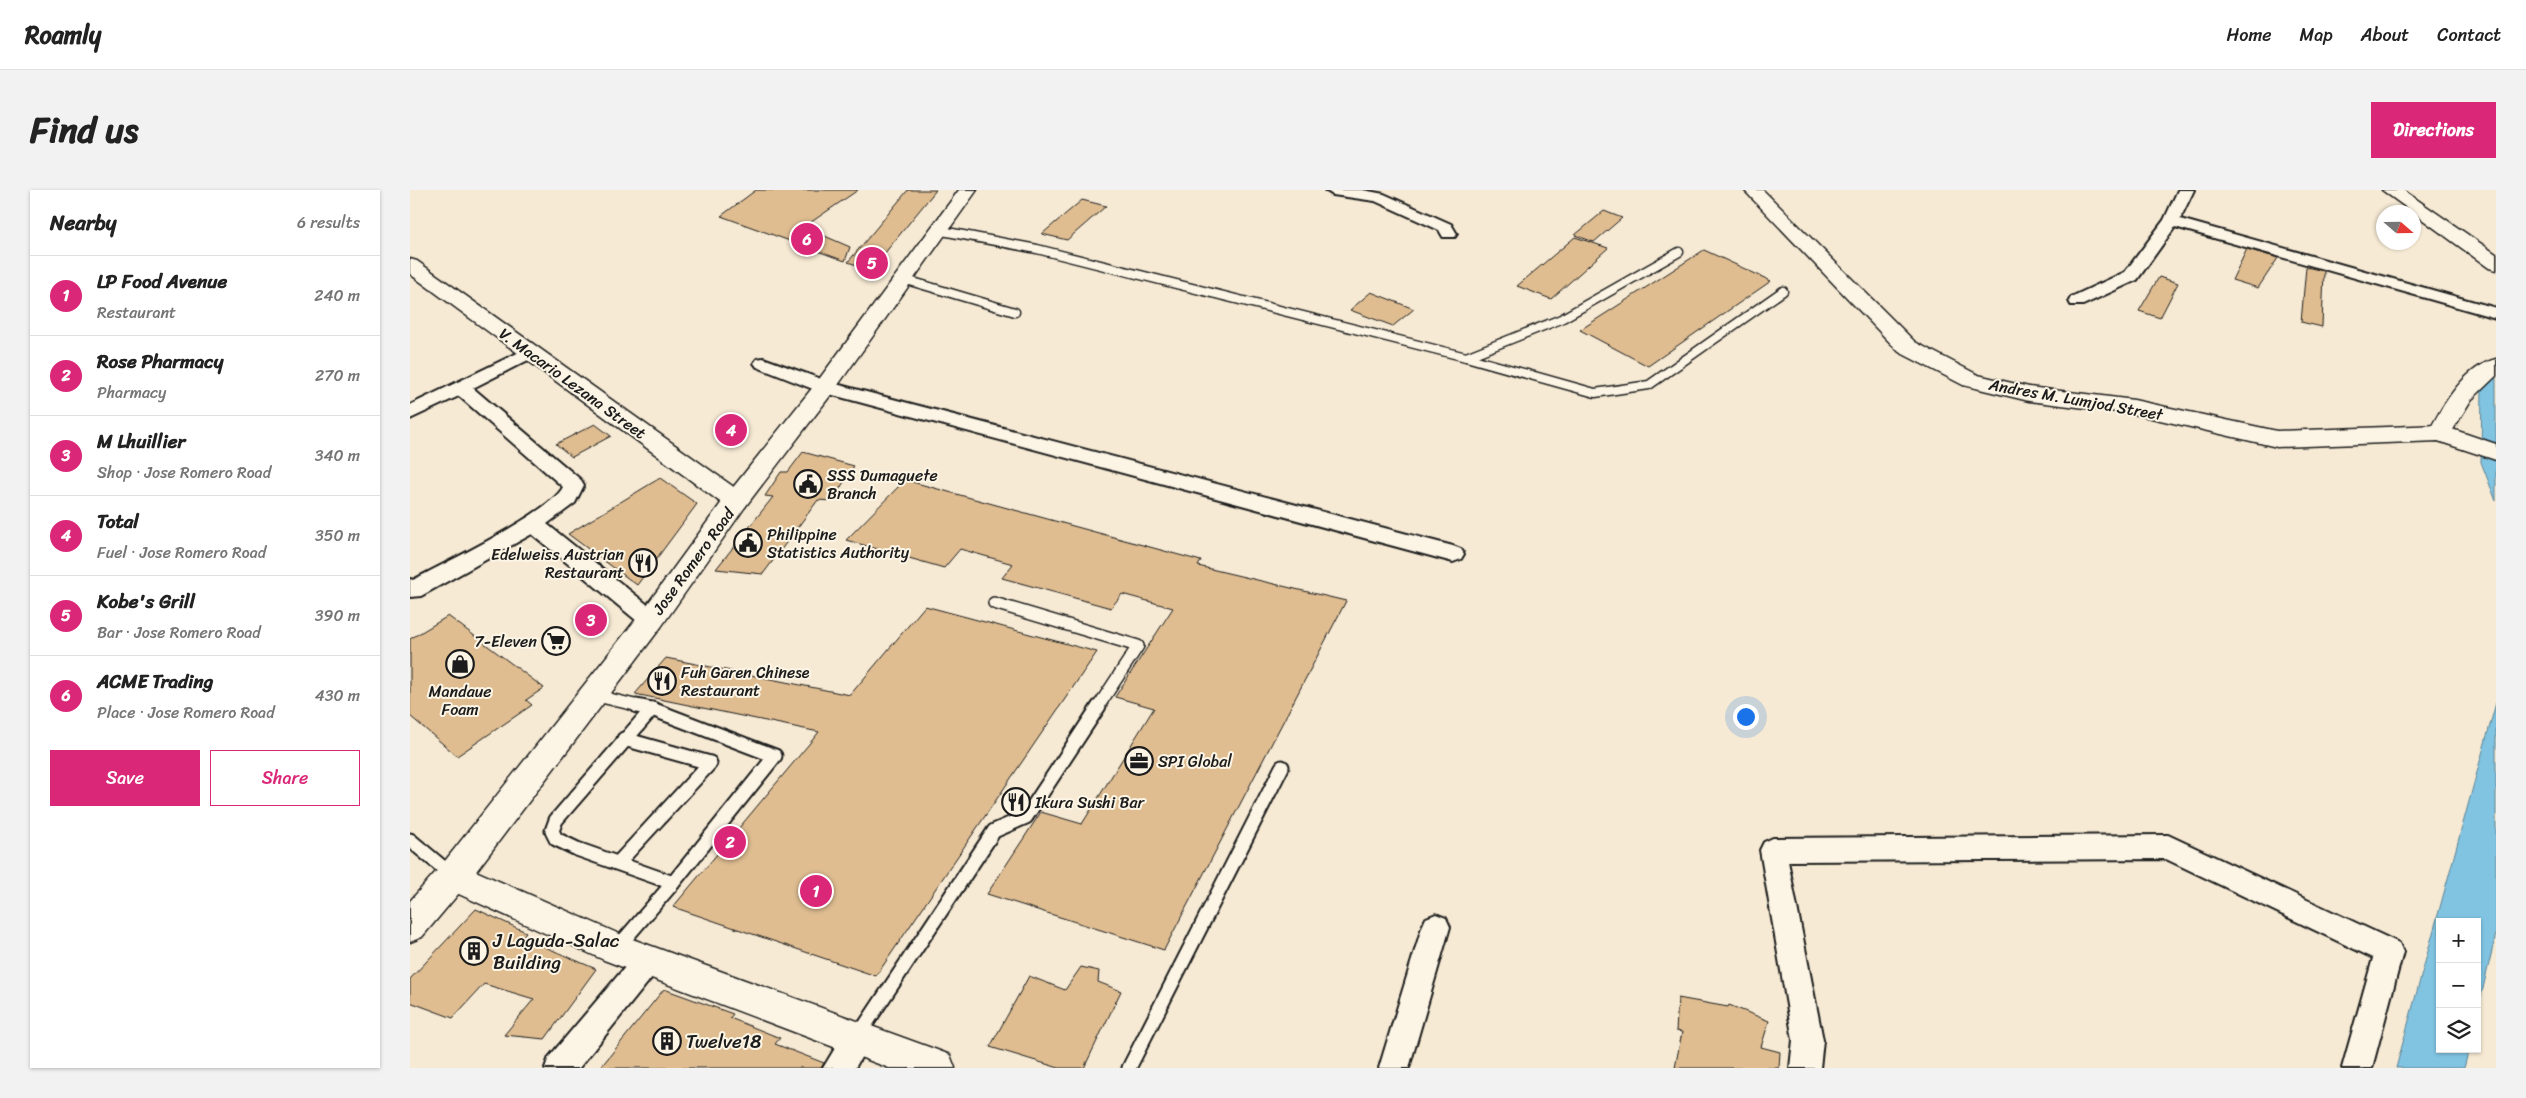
<!DOCTYPE html>
<meta charset="utf-8">
<style>
:root{--surface:#fff;--page:#f2f2f2;--text:#222;--muted:#767676;--line:#e0e0e0;--accent:#db2777}
body{margin:0;font-family:Sriracha,sans-serif;background:var(--page);color:var(--text)}
.controls{position:absolute;right:15px;bottom:15px;display:grid;overflow:hidden;border-radius:0px;box-shadow:0 1px 4px #0004}
.controls button{width:45px;height:45px;display:grid;place-items:center;padding:0;border:0;border-bottom:1px solid var(--line);background:var(--surface);color:var(--text);font:25px sans-serif}
.compass{position:absolute;left:1966px;top:15px;width:45px;height:45px;border-radius:50%;background:var(--surface);box-shadow:0 1px 4px #0004;rotate:110deg}
.you{position:absolute;left:1335px;top:526px;width:18px;height:18px;margin:-12px;border:4px solid #fff;border-radius:50%;background:#1a73e8;box-shadow:0 0 0 8px #1a73e833}
.badge{display:grid;place-items:center;width:32px;height:32px;border-radius:50%;background:var(--accent);color:#fff;font-size:16px;font-weight:700}
.pin{position:absolute;translate:-50% -50%;border:2px solid #fff;box-shadow:0 1px 5px #0006}
.list{margin:0;padding:0;list-style:none}
h2{display:flex;justify-content:space-between;align-items:center;height:65px;margin:0;padding:0 20px;font-size:21px}
h2 small{font-size:16px;font-weight:400;color:var(--muted)}
.list li{display:grid;grid-template-columns:32px 1fr auto;gap:15px;align-items:center;box-sizing:border-box;height:80px;padding:0 20px;border-top:1px solid var(--line)}
.list b{display:block;font-size:19px;white-space:nowrap}
.list p{margin:0;font-size:16px;white-space:nowrap;color:var(--muted)}
.list em{font-size:16px;font-style:normal;color:var(--muted)}
.actions{display:flex;gap:10px;padding:15px 20px}
.actions a{flex:1;padding:11px 0;border:1px solid var(--accent);border-radius:0px;text-align:center;font-size:18px;color:var(--accent)}
.actions .main{background:var(--accent);color:#fff}
.icon{flex:none;width:28px;height:28px;fill:none;stroke:currentColor;stroke-width:2;stroke-linecap:round;stroke-linejoin:round}
.map{position:relative;flex:none;width:2086px;height:878px;overflow:hidden;border-radius:0px}
header{display:flex;align-items:center;gap:30px;box-sizing:border-box;height:70px;padding:0 25px;background:var(--surface);border-bottom:1px solid var(--line)}
header strong{font-size:24px}
nav{display:flex;gap:28px;margin-inline-start:auto;font-size:18px}
.intro{display:flex;align-items:center;justify-content:space-between;box-sizing:border-box;height:120px;padding:0 30px}
h1{margin:0;font-size:35px}
.button{padding:12px 22px;border-radius:0px;background:var(--accent);color:#fff;font-size:18px;font-weight:700}
main{display:flex;gap:30px;padding:0 30px}
aside{flex:1;background:var(--surface);border-radius:0px;box-shadow:0 1px 4px #0004}
.map>svg:first-child{display:block}
</style>
<header>
<strong>Roamly</strong>
<nav><a>Home</a><a>Map</a><a>About</a><a>Contact</a></nav>
</header>
<div class="intro"><h1>Find us</h1><a class="button">Directions</a></div>
<main>
<aside>
<h2>Nearby<small>6 results</small></h2>
<ul class="list">
<li><span class="badge">1</span><div><b>LP Food Avenue</b><p>Restaurant</p></div><em>240 m</em></li>
<li><span class="badge">2</span><div><b>Rose Pharmacy</b><p>Pharmacy</p></div><em>270 m</em></li>
<li><span class="badge">3</span><div><b>M Lhuillier</b><p>Shop · Jose Romero Road</p></div><em>340 m</em></li>
<li><span class="badge">4</span><div><b>Total</b><p>Fuel · Jose Romero Road</p></div><em>350 m</em></li>
<li><span class="badge">5</span><div><b>Kobe's Grill</b><p>Bar · Jose Romero Road</p></div><em>390 m</em></li>
<li><span class="badge">6</span><div><b>ACME Trading</b><p>Place · Jose Romero Road</p></div><em>430 m</em></li>
</ul>
<div class="actions"><a class="main">Save</a><a>Share</a></div>
</aside>
<div class="map">
<svg width="2086" height="878" viewBox="0 0 2086 878">
<rect width="100%" height="100%" fill="#f6ead4"/>
<filter id="ink" filterUnits="userSpaceOnUse"><feTurbulence type="fractalNoise" baseFrequency=".02" numOctaves="2"/><feDisplacementMap in="SourceGraphic" scale="10" xChannelSelector="R" yChannelSelector="G"/><feConvolveMatrix kernelMatrix="1 2 1 2 8 2 1 2 1" color-interpolation-filters="sRGB"/></filter>
<g filter="url(#ink)">
<g fill="#81c4e2" stroke="#598193">
<path d="M 2086,185 L 2086,311 L 2071,272 L 2072,194 Z"/>
<path d="M 2086,513 L 2086,744 L 2067,823 L 2067,732 L 2030,732 L 2030,859 L 2059,859 L 2054,878 L 1986,878 Z"/>
</g>
<g fill="#dfbd91" stroke="#1c1c1c">
<path d="M 346,0 L 448,0 L 394,37 L 440,57 L 435,71 L 311,26 Z"/>
<path d="M 498,0 L 526,0 L 461,80 L 438,72 Z"/>
<path d="M 672,10 L 696,16 L 657,50 L 632,44 Z"/>
<path d="M 1194,21 L 1212,28 L 1184,52 L 1165,45 Z"/>
<path d="M 1165,47 L 1198,58 L 1141,109 L 1107,96 Z"/>
<path d="M 1837,59 L 1868,68 L 1848,98 L 1822,90 Z"/>
<path d="M 1294,60 L 1361,91 L 1238,176 L 1170,140 Z"/>
<path d="M 1896,77 L 1914,81 L 1912,137 L 1891,132 Z"/>
<path d="M 1749,87 L 1768,93 L 1750,128 L 1729,121 Z"/>
<path d="M 961,102 L 1004,119 L 983,136 L 940,120 Z"/>
<path d="M 185,234 L 201,246 L 162,267 L 146,254 Z"/>
<path d="M 393,262 L 444,276 L 422,311 L 408,310 L 353,384 L 306,379 L 363,307 L 355,306 L 371,282 L 378,282 Z"/>
<path d="M 250,288 L 287,314 L 227,395 L 158,344 Z"/>
<path d="M 495,290 L 791,371 L 788,376 L 936,411 L 754,760 L 577,704 L 631,622 L 672,634 L 744,518 L 705,507 L 763,418 L 712,404 L 701,418 L 592,388 L 603,374 L 550,359 L 534,378 L 436,350 Z"/>
<path d="M 515,416 L 687,462 L 466,786 L 263,717 L 409,542 L 225,504 L 256,468 L 440,505 Z"/>
<path d="M 38,426 L 134,498 L 116,510 L 122,515 L 47,566 L 0,526 L 0,449 Z"/>
<path d="M 66,719 L 116,742 L 112,747 L 186,779 L 135,849 L 94,845 L 124,809 L 74,794 L 43,828 L 0,812 L 0,789 Z"/>
<path d="M 671,777 L 689,781 L 688,792 L 711,801 L 674,878 L 649,878 L 580,857 L 619,786 L 655,800 Z"/>
<path d="M 254,799 L 323,824 L 320,828 L 370,848 L 365,854 L 414,873 L 411,878 L 190,878 Z"/>
<path d="M 1268,808 L 1318,817 L 1319,815 L 1359,831 L 1351,857 L 1370,862 L 1369,878 L 1265,878 L 1272,842 L 1266,841 Z"/>
</g>
<g fill="none" stroke-linecap="round" stroke-linejoin="round">
<defs>
<g id="service-far2">
<path d="M 527,40 L 627,59 L 1056,167 L 1185,203 L 1239,195 L 1373,101"/>
<path d="M 493,89 L 605,122"/>
<path d="M 1056,167 L 1151,129 L 1269,62"/>
</g>
<g id="service-far1">
<path d="M 584,413 L 728,456 L 688,517"/>
<path d="M 183,505 L 233,517"/>
</g>
<g id="service">
<path d="M 242,519 L 146,630 L 142,641 L 146,649 L 167,659 L 263,693"/>
<path d="M 0,650 L 43,686"/>
<path d="M 208,673 L 300,573 L 214,549"/>
<path d="M 207,758 L 263,693 L 365,566 L 242,519 L 227,516"/>
<path d="M 448,846 L 584,641 L 616,627 L 689,516"/>
<path d="M 719,878 L 872,577"/>
</g>
<g id="minor">
<path d="M 915,0 L 953,0 L 974,4 L 1041,34 L 1047,44 L 1045,47 L 1033,47 L 1029,40 L 965,11 L 923,5 Z"/>
<path d="M 1768,0 L 1784,0 L 1770,29 L 2086,118 L 2086,128 L 1765,37 L 1727,90 L 1673,115 L 1661,115 L 1659,111 L 1661,107 L 1715,82 L 1754,30 Z"/>
<path d="M 120,157 L 126,158 L 129,162 L 126,166 L 63,198 L 171,290 L 174,295 L 165,313 L 137,334 L 249,424 L 252,430 L 249,436 L 241,438 L 233,436 L 122,344 L 11,406 L 0,407 L 0,389 L 3,390 C 33,374 141,322 153,297 L 49,206 L 0,229 L 0,215 Z"/>
<path d="M 353,168 L 422,193 L 1043,356 L 1051,359 L 1054,364 L 1051,369 L 1043,372 L 408,201 L 347,177 L 344,173 L 347,169 Z"/>
<path d="M 1758,645 L 1989,753 L 1993,762 L 1962,878 L 1932,878 L 1963,768 L 1756,669 L 1378,671 L 1413,850 L 1410,878 L 1380,878 L 1383,850 L 1350,660 L 1354,652 L 1363,648 Z"/>
<path d="M 1026,724 L 1036,728 L 1040,737 L 999,878 L 969,878 L 1012,737 L 1016,728 Z"/>
<path d="M 237,759 L 247,763 L 251,772 L 247,781 L 169,878 L 135,878 L 139,867 L 227,763 Z"/>
<path d="M 446,835 L 456,840 L 461,850 L 445,878 L 413,878 L 436,840 Z"/>
</g>
<g id="tertiary">
<path d="M 1972,0 L 1993,0 L 2086,64 L 2086,80 L 2079,78 Z"/>
<path d="M 0,69 L 7,71 L 335,305 L 338,311 L 335,317 L 326,319 L 317,317 L 0,84 Z"/>
<path d="M 2086,169 L 2086,186 L 2061,210 L 2038,248 L 2030,251 L 2022,248 L 2018,243 C 2033,215 2053,178 2086,169 Z"/>
<path d="M 43,671 L 214,746 L 527,860 L 540,865 L 545,878 L 479,878 L 194,770 L 31,696 L 27,686 L 31,676 Z"/>
</g>
<g id="secondary">
<path d="M 549,0 L 567,0 L 423,202 L 335,317 L 251,437 L 55,696 L 12,747 L 0,752 L 0,711 L 31,676 L 231,423 L 317,305 L 407,192 Z"/>
<path d="M 1334,0 L 1353,0 L 1505,152 L 1568,185 L 1619,197 L 1724,210 L 1867,241 L 2030,235 L 2086,254 L 2086,270 L 2028,251 L 1867,257 L 1724,224 L 1619,211 L 1553,195 L 1489,162 Z"/>
</g>
</defs>
<use href="#service-far2" stroke="#1c1c1c" stroke-width="11"/>
<use href="#service-far1" stroke="#1c1c1c" stroke-width="14"/>
<use href="#service" stroke="#1c1c1c" stroke-width="17"/>
<use href="#minor" stroke="#1c1c1c" stroke-width="4"/>
<use href="#tertiary" stroke="#1c1c1c" stroke-width="3"/>
<use href="#secondary" stroke="#1c1c1c" stroke-width="3"/>
<use href="#service-far2" stroke="#fcf5e5" stroke-width="8"/>
<use href="#service-far1" stroke="#fcf5e5" stroke-width="11"/>
<use href="#service" stroke="#fcf5e5" stroke-width="13"/>
<use href="#minor" fill="#fcf5e5" fill-rule="evenodd"/>
<use href="#tertiary" fill="#fcf5e5" fill-rule="evenodd"/>
<use href="#secondary" fill="#fcf5e5" fill-rule="evenodd"/>
</g>
</g>
<defs>
<symbol id="civic-ring" viewBox="-11 -11 22 22"><circle r="9.5" fill="#fcf5e5" stroke="#1c1c1c" stroke-width="1.5"/><path d="M-.6-6.5H3V-4.5H.6V-3L4-1V1h2V6H-6V1h2V-1L-.6-3ZM-1.2 2.5V6h2.4V2.5Z" fill="#1c1c1c"/></symbol>
<symbol id="restaurant-ring" viewBox="-11 -11 22 22"><circle r="9.5" fill="#fcf5e5" stroke="#1c1c1c" stroke-width="1.5"/><path d="M-5-6h1v4h1v-4h1v4h1v-4h1v5L-1.5 .5V6h-2V.5L-5-1ZM5-6V6H3V1.5H1.5Q1.5-4 5-6Z" fill="#1c1c1c"/></symbol>
<symbol id="supermarket-ring" viewBox="-11 -11 22 22"><circle r="9.5" fill="#fcf5e5" stroke="#1c1c1c" stroke-width="1.5"/><path d="M-6-5.5h2.5l.6 2H6L4.5 2H-2.5L-4.4-4H-6ZM-1.5 3.2a1.3 1.3 0 1 0 .1 0ZM3 3.2a1.3 1.3 0 1 0 .1 0Z" fill="#1c1c1c"/></symbol>
<symbol id="shop-ring" viewBox="-11 -11 22 22"><circle r="9.5" fill="#fcf5e5" stroke="#1c1c1c" stroke-width="1.5"/><path d="M-5-2.5h2.3a2.7 3.5 0 0 1 5.4 0H5L5.5 6h-11ZM-1.5-2.5h3a1.5 2.3 0 0 0-3 0Z" fill="#1c1c1c"/></symbol>
<symbol id="office-ring" viewBox="-11 -11 22 22"><circle r="9.5" fill="#fcf5e5" stroke="#1c1c1c" stroke-width="1.5"/><path d="M-6-3h4V-5.5h4V-3h4V5H-6ZM-1-4.5V-3h2v-1.5ZM-6 0V1H6V0Z" fill="#1c1c1c"/></symbol>
<symbol id="building-ring" viewBox="-11 -11 22 22"><circle r="9.5" fill="#fcf5e5" stroke="#1c1c1c" stroke-width="1.5"/><path d="M-4-6H4V6H1V3H-1V6H-4ZM-2.5-4.3h1.7v1.8h-1.7ZM.8-4.3h1.7v1.8H.8ZM-2.5-1h1.7V.8h-1.7ZM.8-1h1.7V.8H.8Z" fill="#1c1c1c"/></symbol>
</defs>
<g fill-rule="evenodd">
<use href="#civic-ring" x="382" y="278" width="32" height="32"/>
<use href="#civic-ring" x="322" y="337" width="32" height="32"/>
<use href="#restaurant-ring" x="217" y="357" width="32" height="32"/>
<use href="#supermarket-ring" x="130" y="435" width="32" height="32"/>
<use href="#shop-ring" x="34" y="458" width="32" height="32"/>
<use href="#restaurant-ring" x="236" y="475" width="32" height="32"/>
<use href="#office-ring" x="713" y="555" width="32" height="32"/>
<use href="#restaurant-ring" x="590" y="596" width="32" height="32"/>
<use href="#building-ring" x="48" y="745" width="32" height="32"/>
<use href="#building-ring" x="241" y="835" width="32" height="32"/>
</g>
<g text-anchor="middle" stroke-width="4" stroke-linejoin="round" paint-order="stroke">
<g font-size="16" fill="#1c1c1c" stroke="#fcf5e5">
<text transform="translate(163 193) rotate(36)" y="6">V. Macario Lezana Street</text>
<text transform="translate(1666 209) rotate(10)" y="6">Andres M. Lumjod Street</text>
<text transform="translate(283 371) rotate(-54)" y="6">Jose Romero Road</text>
</g>
<g font-size="16" fill="#1c1c1c" stroke="#fcf5e5" text-anchor="start">
<text x="417" y="291">SSS Dumaguete<tspan x="417" dy="18">Branch</tspan></text>
<text x="357" y="350">Philippine<tspan x="357" dy="18">Statistics Authority</tspan></text>
<text x="214" y="370" text-anchor="end">Edelweiss Austrian<tspan x="214" dy="18">Restaurant</tspan></text>
<text x="127" y="457" text-anchor="end">7-Eleven</text>
<text x="271" y="488">Fuh Garen Chinese<tspan x="271" dy="18">Restaurant</tspan></text>
<text x="50" y="507" text-anchor="middle">Mandaue<tspan x="50" dy="18">Foam</tspan></text>
<text x="748" y="577">SPI Global</text>
<text x="625" y="618">Ikura Sushi Bar</text>
</g>
<g font-size="19" fill="#1c1c1c" stroke="#fcf5e5" text-anchor="start">
<text x="83" y="757">J Laguda-Salac<tspan x="83" dy="22">Building</tspan></text>
<text x="276" y="858">Twelve18</text>
</g>
</g>
</svg>
<div class="controls">
<button>+</button>
<button>−</button>
<button><svg class="icon" aria-label="layers" viewBox="0 0 24 24"><path d="M12 4l9 5-9 5-9-5zM3 14l9 5 9-5"/></svg></button>
</div>
<svg class="compass" viewBox="-18 -18 36 36"><path d="M0-13l5 13h-10z" fill="#e53935"/><path d="M0 13l5-13h-10z" fill="#767676"/></svg>
<div class="you"></div>
<div class="pin badge" style="left:406px;top:701px">1</div>
<div class="pin badge" style="left:320px;top:652px">2</div>
<div class="pin badge" style="left:181px;top:430px">3</div>
<div class="pin badge" style="left:321px;top:240px">4</div>
<div class="pin badge" style="left:462px;top:73px">5</div>
<div class="pin badge" style="left:397px;top:49px">6</div>
</div>
</main>
